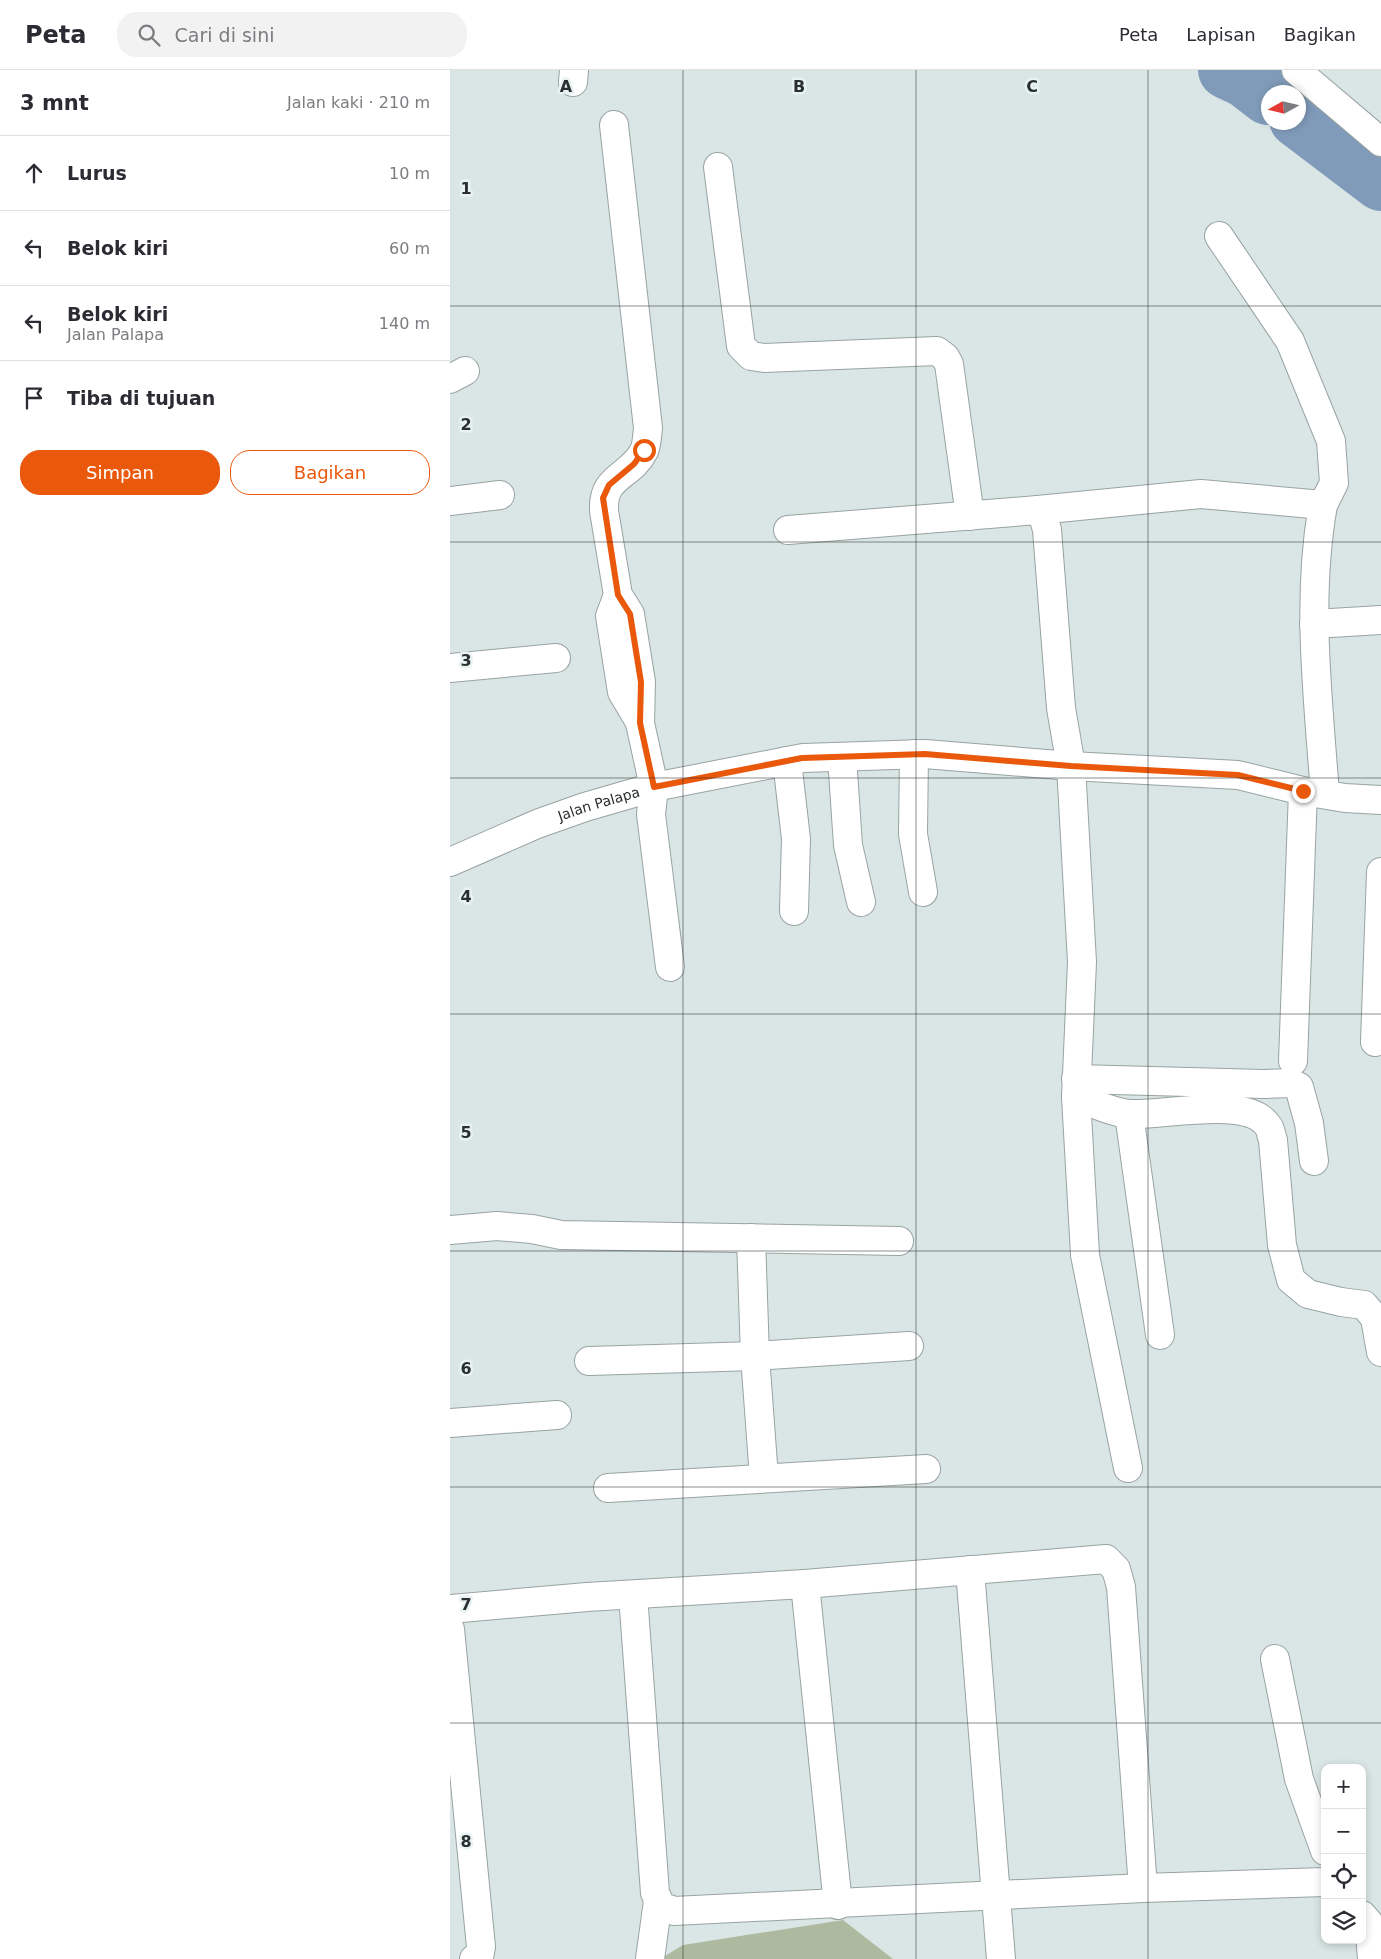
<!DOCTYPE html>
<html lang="id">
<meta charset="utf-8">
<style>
:root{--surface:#fff;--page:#f2f2f3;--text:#2b2b33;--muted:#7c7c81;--line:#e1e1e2;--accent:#ea580c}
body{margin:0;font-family:"DejaVu Sans",sans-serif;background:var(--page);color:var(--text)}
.controls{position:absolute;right:15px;bottom:15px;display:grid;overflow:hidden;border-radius:10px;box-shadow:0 2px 8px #0003}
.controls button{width:45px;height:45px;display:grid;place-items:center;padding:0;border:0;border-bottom:1px solid var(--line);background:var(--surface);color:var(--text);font:25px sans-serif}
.compass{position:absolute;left:811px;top:15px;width:45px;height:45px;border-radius:50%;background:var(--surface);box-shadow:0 2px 8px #0003;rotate:262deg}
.stop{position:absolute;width:15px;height:15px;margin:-11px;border:4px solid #ea580c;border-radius:50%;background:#fff}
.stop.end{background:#ea580c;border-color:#fff;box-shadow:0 1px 5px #0008}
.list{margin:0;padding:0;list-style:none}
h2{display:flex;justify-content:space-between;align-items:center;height:65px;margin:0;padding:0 20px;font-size:21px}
h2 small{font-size:16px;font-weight:400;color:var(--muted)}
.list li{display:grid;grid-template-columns:32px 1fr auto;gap:15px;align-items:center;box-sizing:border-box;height:75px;padding:0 20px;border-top:1px solid var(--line)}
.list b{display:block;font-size:19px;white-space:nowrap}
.list p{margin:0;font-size:16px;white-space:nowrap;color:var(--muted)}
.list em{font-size:16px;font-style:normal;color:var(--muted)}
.actions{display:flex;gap:10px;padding:15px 20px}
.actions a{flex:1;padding:11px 0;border:1px solid var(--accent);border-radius:20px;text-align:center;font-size:18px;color:var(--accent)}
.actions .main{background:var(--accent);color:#fff}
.icon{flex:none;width:28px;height:28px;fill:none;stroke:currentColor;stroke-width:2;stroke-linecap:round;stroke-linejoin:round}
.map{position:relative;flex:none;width:931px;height:1889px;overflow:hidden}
header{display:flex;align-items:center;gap:30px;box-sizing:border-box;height:70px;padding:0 25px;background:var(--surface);border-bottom:1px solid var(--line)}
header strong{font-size:24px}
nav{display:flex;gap:28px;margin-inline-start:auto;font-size:18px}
.search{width:350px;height:45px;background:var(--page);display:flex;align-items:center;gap:12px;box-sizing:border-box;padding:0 18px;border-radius:20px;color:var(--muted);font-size:19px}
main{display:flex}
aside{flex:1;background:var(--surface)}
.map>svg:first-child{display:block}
</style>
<header>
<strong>Peta</strong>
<div class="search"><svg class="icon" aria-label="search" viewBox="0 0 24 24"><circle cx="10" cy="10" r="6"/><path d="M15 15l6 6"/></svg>Cari di sini</div>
<nav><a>Peta</a><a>Lapisan</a><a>Bagikan</a></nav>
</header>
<main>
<aside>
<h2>3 mnt<small>Jalan kaki · 210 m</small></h2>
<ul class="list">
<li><svg class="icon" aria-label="ahead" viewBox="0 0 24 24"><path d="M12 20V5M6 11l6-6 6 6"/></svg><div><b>Lurus</b></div><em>10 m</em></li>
<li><svg class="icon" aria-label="left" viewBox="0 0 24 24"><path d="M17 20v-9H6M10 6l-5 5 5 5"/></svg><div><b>Belok kiri</b></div><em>60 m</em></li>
<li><svg class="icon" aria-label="left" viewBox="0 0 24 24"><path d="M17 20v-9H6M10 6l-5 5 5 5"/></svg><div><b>Belok kiri</b><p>Jalan Palapa</p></div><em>140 m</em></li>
<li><svg class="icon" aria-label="arrive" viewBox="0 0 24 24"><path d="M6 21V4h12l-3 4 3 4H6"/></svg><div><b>Tiba di tujuan</b></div></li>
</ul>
<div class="actions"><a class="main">Simpan</a><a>Bagikan</a></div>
</aside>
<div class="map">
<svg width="931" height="1889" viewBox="0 0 931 1889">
<rect width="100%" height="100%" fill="#dae6e5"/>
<path fill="#aebaa0" d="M 393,1850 L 443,1889 L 210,1889 L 233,1875 Z"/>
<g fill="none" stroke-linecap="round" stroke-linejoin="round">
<g stroke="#809bba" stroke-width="58">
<path d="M 777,0 L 796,9 L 818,26"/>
<path d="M 848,49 L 931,112"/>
</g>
<defs>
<g id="minor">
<path d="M 846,0 L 931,72"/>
<path d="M 123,12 L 124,0"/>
<path d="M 164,55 L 198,358 C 197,365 197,375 194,381 C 180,408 152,405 154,441 L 168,525 L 180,544 L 191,612 L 190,653 L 204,717 L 201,744 L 220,897"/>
<path d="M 268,97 L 291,276 L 301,286 L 314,288 L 487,281 L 495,287 L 499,294 L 520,446"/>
<path d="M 0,309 L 15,301"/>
<path d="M 0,431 L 50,425"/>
<path d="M 873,435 C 856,530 868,628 875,724"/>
<path d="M 588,440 L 751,424 L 873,435 L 884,413 L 881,371 L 840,271 L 769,166"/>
<path d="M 338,460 L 588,440 L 594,449 L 597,460 L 611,638 L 621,696 L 632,892 L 626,1027 L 635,1185 L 678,1398"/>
<path d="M 168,525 L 160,546 L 172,622 L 190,652"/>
<path d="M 864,554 L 931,550"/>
<path d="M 0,598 L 106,588"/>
<path d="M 464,684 L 463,764 L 473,822"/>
<path d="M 392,687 L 398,775 L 411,832"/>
<path d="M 337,691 L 346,769 L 344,841"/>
<path id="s1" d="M 0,792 L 87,754 L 135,737 L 204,717 L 353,688 L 475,684 L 621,696 L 788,705 L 853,721 L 895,728 L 931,730"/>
<path d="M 925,972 L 931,802"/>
<path d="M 843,991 L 853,721"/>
<path d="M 626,1009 L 814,1014 L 841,1013 L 849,1017 L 859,1053 L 864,1091"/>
<path d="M 626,1027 C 640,1032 666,1044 681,1044 C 713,1046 799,1025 818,1056 C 821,1059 821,1066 823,1070 L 832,1175 L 841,1210 L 858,1224 L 891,1232 L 914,1235 L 925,1248 L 931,1282"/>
<path d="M 679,1044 L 710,1265"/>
<path d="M 0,1160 L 47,1156 L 82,1159 L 111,1165 L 449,1171"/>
<path d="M 301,1168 L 305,1286 L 314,1408"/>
<path d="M 139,1291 L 305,1286 L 459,1276"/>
<path d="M 0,1353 L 107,1345"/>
<path d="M 158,1418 L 476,1399"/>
<path d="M 520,1500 L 551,1889"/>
<path d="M 355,1514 L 388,1835"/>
<path d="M 183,1525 L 205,1823 L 211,1836 L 224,1841 L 693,1818 L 875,1812"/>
<path d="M 0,1539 L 137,1527 L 355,1514 L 656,1489 L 666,1499 L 671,1517 L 693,1818"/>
<path d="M 0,1559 L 31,1877 L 29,1887 L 24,1889"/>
<path d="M 825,1589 L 849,1709 L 875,1781"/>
<path d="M 912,1845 L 919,1853 L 922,1889"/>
<path d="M 200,1889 L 208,1831"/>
</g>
</defs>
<use href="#minor" stroke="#98a3a2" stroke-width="30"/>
<use href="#minor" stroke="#fff" stroke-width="28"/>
</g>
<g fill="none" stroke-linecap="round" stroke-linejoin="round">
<path stroke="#ea580c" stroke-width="6" d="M 194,380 L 184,394 L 159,415 L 153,428 L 168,525 L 180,544 L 191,612 L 190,653 L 204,717 L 352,688 L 475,684 L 621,696 L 788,705 L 853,721"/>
</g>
<path fill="none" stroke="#2b302f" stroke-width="1" stroke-opacity="0.55" d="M 233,0 L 233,1889M 466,0 L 466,1889M 698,0 L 698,1889M 0,236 L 931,236M 0,472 L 931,472M 0,708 L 931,708M 0,944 L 931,944M 0,1181 L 931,1181M 0,1417 L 931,1417M 0,1653 L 931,1653"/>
<g text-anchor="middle" stroke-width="5" stroke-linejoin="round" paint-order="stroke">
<g font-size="14" fill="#2b302f" stroke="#e7f3f2">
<text dy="5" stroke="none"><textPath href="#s1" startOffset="160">Jalan Palapa</textPath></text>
</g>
</g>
<g font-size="16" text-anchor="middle" font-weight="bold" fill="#2b302f" stroke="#e7f3f2" stroke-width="5" stroke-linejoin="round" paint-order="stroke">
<text x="116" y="22">A</text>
<text x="349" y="22">B</text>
<text x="582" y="22">C</text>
<text x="16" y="124">1</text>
<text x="16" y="360">2</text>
<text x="16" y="596">3</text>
<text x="16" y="832">4</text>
<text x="16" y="1068">5</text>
<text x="16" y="1304">6</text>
<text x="16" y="1540">7</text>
<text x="16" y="1777">8</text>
</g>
</svg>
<div class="controls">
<button>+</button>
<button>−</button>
<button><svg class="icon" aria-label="locate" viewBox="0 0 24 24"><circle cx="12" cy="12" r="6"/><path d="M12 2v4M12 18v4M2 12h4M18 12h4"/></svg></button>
<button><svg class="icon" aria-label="layers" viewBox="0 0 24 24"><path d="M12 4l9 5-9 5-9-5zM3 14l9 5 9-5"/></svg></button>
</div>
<svg class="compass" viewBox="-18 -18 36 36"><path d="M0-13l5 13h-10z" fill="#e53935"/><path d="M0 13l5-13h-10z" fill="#7c7c81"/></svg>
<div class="stop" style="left:194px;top:380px"></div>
<div class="stop end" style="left:853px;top:721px"></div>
</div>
</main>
